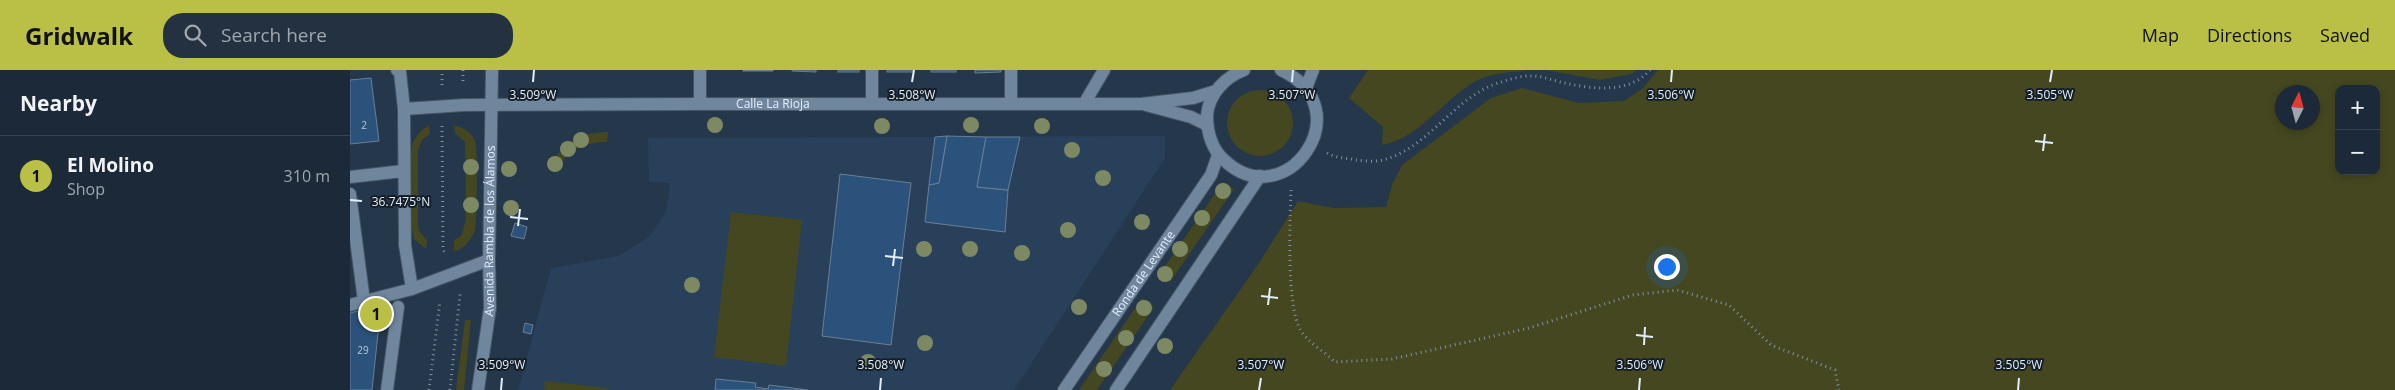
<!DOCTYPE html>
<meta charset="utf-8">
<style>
:root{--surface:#1b2938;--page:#243140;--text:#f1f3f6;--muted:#a0a6ae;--line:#394553;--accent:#bac045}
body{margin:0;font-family:"Open Sans",sans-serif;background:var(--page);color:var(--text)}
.controls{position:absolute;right:15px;top:15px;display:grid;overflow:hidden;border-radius:10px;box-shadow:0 2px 8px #0003}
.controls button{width:45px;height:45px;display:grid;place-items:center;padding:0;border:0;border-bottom:1px solid var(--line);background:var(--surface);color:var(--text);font:25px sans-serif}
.compass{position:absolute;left:1925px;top:15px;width:45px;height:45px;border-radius:50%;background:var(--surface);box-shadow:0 2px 8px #0003;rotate:6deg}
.you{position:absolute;left:1316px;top:196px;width:18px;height:18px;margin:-12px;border:4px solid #fff;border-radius:50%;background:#1a73e8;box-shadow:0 0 0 8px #1a73e833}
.badge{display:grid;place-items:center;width:32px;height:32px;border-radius:50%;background:var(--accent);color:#111;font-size:16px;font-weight:700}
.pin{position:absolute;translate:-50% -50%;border:2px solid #fff;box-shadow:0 1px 5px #0006}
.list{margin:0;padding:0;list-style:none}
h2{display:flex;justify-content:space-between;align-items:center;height:65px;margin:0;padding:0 20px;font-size:21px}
h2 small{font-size:16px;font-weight:400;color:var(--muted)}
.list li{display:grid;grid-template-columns:32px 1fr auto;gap:15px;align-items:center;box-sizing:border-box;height:80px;padding:0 20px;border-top:1px solid var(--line)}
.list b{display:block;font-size:19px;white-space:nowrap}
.list p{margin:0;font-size:16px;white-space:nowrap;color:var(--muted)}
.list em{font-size:16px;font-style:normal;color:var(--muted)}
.icon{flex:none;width:28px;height:28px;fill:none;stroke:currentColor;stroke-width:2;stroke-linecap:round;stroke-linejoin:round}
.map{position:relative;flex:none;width:2045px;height:320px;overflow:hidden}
header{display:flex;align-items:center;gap:30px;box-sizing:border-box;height:70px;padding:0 25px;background:var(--accent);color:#111}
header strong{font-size:24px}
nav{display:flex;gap:28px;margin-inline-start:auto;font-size:18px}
.search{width:350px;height:45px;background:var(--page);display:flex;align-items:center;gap:12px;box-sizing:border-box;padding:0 18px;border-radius:20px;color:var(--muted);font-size:19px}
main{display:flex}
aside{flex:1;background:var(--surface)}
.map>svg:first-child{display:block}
</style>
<header>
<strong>Gridwalk</strong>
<div class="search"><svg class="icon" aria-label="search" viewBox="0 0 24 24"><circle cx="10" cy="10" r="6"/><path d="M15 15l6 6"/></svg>Search here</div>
<nav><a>Map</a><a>Directions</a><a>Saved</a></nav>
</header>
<main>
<aside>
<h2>Nearby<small></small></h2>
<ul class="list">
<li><span class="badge">1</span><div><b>El Molino</b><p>Shop</p></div><em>310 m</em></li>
</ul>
</aside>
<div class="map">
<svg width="2045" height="320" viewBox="0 0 2045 320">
<rect width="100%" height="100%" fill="#24374b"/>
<path fill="#28405a" d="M 815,66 L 815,88 L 664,320 L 168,320 L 201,198 L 268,186 L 298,168 L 316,142 L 320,113 L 299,112 L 298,68 Z"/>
<g fill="#44471f" fill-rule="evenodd">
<path d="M 1018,0 L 1181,0 C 1163,2 1140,3 1124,12 C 1092,31 1070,68 1032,75 L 1033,57 L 999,28 Z"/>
<path d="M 1195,0 L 1286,0 L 1282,4 L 1250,10 Z"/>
<path d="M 1308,0 L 2045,0 L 2045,320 L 820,320 L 909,193 L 948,131 L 984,138 L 1036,137 L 1042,115 L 1052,95 L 1141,28 L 1172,18 L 1229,33 L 1274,31 L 1292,19 ZM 1989,19 L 2026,19 L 2026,101 L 1989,101 ZM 1932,22 L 1962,22 L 1962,52 L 1932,52 Z"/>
<circle cx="910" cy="53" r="33"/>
<path d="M 79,55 L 80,64 L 72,70 L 68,81 L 68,155 L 69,161 L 77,170 L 76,179 L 64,169 L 62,161 L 61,80 C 64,68 68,62 79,55 Z"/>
<path d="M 104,55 C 113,58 121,61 125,71 C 128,77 127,153 125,160 C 122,169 113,180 104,181 L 104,170 L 111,166 L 116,150 L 115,72 L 105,63 Z"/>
<path d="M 258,62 L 257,72 C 237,72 219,79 208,97 L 199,96 C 216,71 228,63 258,62 Z"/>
<path d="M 873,112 L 884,119 L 820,212 L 809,205 Z"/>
<path d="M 381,142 L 452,150 L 436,296 L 364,287 Z"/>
<path d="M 792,228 L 804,237 L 747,320 L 729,320 Z"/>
<path d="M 115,250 L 121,250 L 114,320 L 106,320 Z"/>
<path d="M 195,311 L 257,318 L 257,320 L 194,320 Z"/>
</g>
<g fill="#2b527a" stroke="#697f96">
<rect x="393" y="0" width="30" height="1"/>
<path d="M 442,0 L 466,0 L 466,2 L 442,1 Z"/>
<rect x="488" y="0" width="21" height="2"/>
<rect x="537" y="0" width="26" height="2"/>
<rect x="581" y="0" width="25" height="2"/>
<path d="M 625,0 L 651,0 L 651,2 L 625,3 Z"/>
<path d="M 21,8 L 29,71 L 0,74 L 0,10 Z"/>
<path d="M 597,66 L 636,67 L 627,117 L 658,120 L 655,162 L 575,152 L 579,115 L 589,113 Z"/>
<path d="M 597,66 L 589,113 L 579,115 L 585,67 Z"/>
<path d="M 636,67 L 670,67 L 658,120 L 627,117 Z"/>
<path d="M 490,104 L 561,113 L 541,275 L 472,266 Z"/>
<path d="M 165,153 L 177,157 L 174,169 L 161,166 Z"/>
<path d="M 31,235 L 22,320 L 0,320 L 0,243 Z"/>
<path d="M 175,253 L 183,255 L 181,264 L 173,262 Z"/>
<path d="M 366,309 L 406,313 L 405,317 L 418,319 L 419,315 L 458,320 L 365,320 Z"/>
</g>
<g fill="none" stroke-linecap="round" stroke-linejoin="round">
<defs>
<g id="street">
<path d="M 47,0 L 50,2 L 54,39 L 55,175 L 62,219"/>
<path d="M 661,0 L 661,34"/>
<path d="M 350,34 L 350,0"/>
<path d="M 522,34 L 522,0"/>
<path d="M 734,34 L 754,0"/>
<path d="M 796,35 L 841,47 L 857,55"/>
<path id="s1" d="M 54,39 L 114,35 L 350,34 L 791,34 L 843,28 L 866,21"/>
<path d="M 0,107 L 53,101"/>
<path d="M 0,124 L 14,231"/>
<path d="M 0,235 L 62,219 L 139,190"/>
<path d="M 37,320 L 48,237"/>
</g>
<g id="secondary">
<path d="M 894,0 C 875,7 859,24 857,45 C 857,62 861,78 874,90 C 935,148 1014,39 931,0"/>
<path d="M 956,18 L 963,0"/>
<path id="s2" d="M 128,320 L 140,238 L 139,190 L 142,0"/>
<path id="s3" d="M 714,320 L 861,105 L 868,85"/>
<path d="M 766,320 L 910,106"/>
</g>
</defs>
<use href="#street" stroke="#445465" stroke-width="14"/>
<use href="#secondary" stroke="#445465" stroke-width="14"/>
<g stroke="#8291a2" stroke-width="3" stroke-dasharray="1 4" stroke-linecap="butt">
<path d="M 113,0 L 113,15"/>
<path d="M 92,15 L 92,0"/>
<path d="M 92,56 L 93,180 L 96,184"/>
<path d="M 977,83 C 986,88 996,88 1006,90 C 1014,91 1025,92 1033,90 C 1079,78 1103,28 1148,13 C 1158,10 1172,5 1182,6 C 1193,6 1204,11 1215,13 C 1242,19 1280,24 1300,0"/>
<path d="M 941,120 C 940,151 936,237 951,261 C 957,271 976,283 985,292 L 1042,289 L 1179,258 L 1283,225 L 1327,220 L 1379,235 L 1421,275 L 1485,300 L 1489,320"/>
<path d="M 79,320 L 90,231"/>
<path d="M 100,320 L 110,224"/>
</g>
<use href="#street" stroke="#70869d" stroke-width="12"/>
<use href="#secondary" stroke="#70869d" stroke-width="12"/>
</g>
<g fill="#7d8963">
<circle cx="365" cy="55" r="8"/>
<circle cx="621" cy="55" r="8"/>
<circle cx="532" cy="56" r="8"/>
<circle cx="692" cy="56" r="8"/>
<circle cx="231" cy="70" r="8"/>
<circle cx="218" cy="79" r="8"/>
<circle cx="722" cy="80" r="8"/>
<circle cx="205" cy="94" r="8"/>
<circle cx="121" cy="97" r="8"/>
<circle cx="159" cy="99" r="8"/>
<circle cx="753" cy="108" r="8"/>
<circle cx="873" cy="121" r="8"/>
<circle cx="121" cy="135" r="8"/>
<circle cx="161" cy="138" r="8"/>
<circle cx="852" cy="148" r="8"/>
<circle cx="792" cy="152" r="8"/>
<circle cx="718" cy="160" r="8"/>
<circle cx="574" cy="179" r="8"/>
<circle cx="620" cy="179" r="8"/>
<circle cx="830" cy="179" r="8"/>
<circle cx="672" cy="183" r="8"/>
<circle cx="815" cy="204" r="8"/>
<circle cx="342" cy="215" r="8"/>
<circle cx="729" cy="237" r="8"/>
<circle cx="794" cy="238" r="8"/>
<circle cx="776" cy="268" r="8"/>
<circle cx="575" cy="273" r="8"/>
<circle cx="815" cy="276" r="8"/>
<circle cx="518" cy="292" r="8"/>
<circle cx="754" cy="299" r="8"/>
</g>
<path fill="none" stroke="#e3effc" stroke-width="2" d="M 183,12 L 184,0M 562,12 L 564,0M 942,12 L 943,0M 1321,12 L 1322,0M 1700,12 L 1702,0M 1685,71 L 1703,73M 1693,81 L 1695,64M 0,130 L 12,131M 160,147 L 178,149M 168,156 L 170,139M 535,186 L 553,188M 543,196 L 545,179M 911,226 L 928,228M 918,235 L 920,218M 1286,265 L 1303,267M 1294,275 L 1295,257M 151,320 L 152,308M 530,320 L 531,308M 909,320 L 911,308M 1289,320 L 1290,308M 1668,320 L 1669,308"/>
<g text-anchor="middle" stroke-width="4" stroke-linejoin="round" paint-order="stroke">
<g font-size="10" fill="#b5c8dc">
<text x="14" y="59">2</text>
<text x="13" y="284">29</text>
</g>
<g font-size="12" fill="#e3effc" stroke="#151e27">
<text dy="4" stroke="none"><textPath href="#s1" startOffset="369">Calle La Rioja</textPath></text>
<text dy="4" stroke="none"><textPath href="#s2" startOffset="160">Avenida Rambla de los Álamos</textPath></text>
<text dy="4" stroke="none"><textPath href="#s3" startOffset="141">Ronda de Levante</textPath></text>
</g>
</g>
<g font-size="12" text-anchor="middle" fill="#e3effc" stroke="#151e27" stroke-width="4" stroke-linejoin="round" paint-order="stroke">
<text x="183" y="29">3.509°W</text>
<text x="562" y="29">3.508°W</text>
<text x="942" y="29">3.507°W</text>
<text x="1321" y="29">3.506°W</text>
<text x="1700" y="29">3.505°W</text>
<text x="51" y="136">36.7475°N</text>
<text x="152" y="299">3.509°W</text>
<text x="531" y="299">3.508°W</text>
<text x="911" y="299">3.507°W</text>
<text x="1290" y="299">3.506°W</text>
<text x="1669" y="299">3.505°W</text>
</g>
</svg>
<div class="controls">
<button>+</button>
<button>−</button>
</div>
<svg class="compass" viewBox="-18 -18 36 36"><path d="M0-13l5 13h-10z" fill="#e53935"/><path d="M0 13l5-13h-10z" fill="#a0a6ae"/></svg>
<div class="you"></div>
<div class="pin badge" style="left:26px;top:244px">1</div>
</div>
</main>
